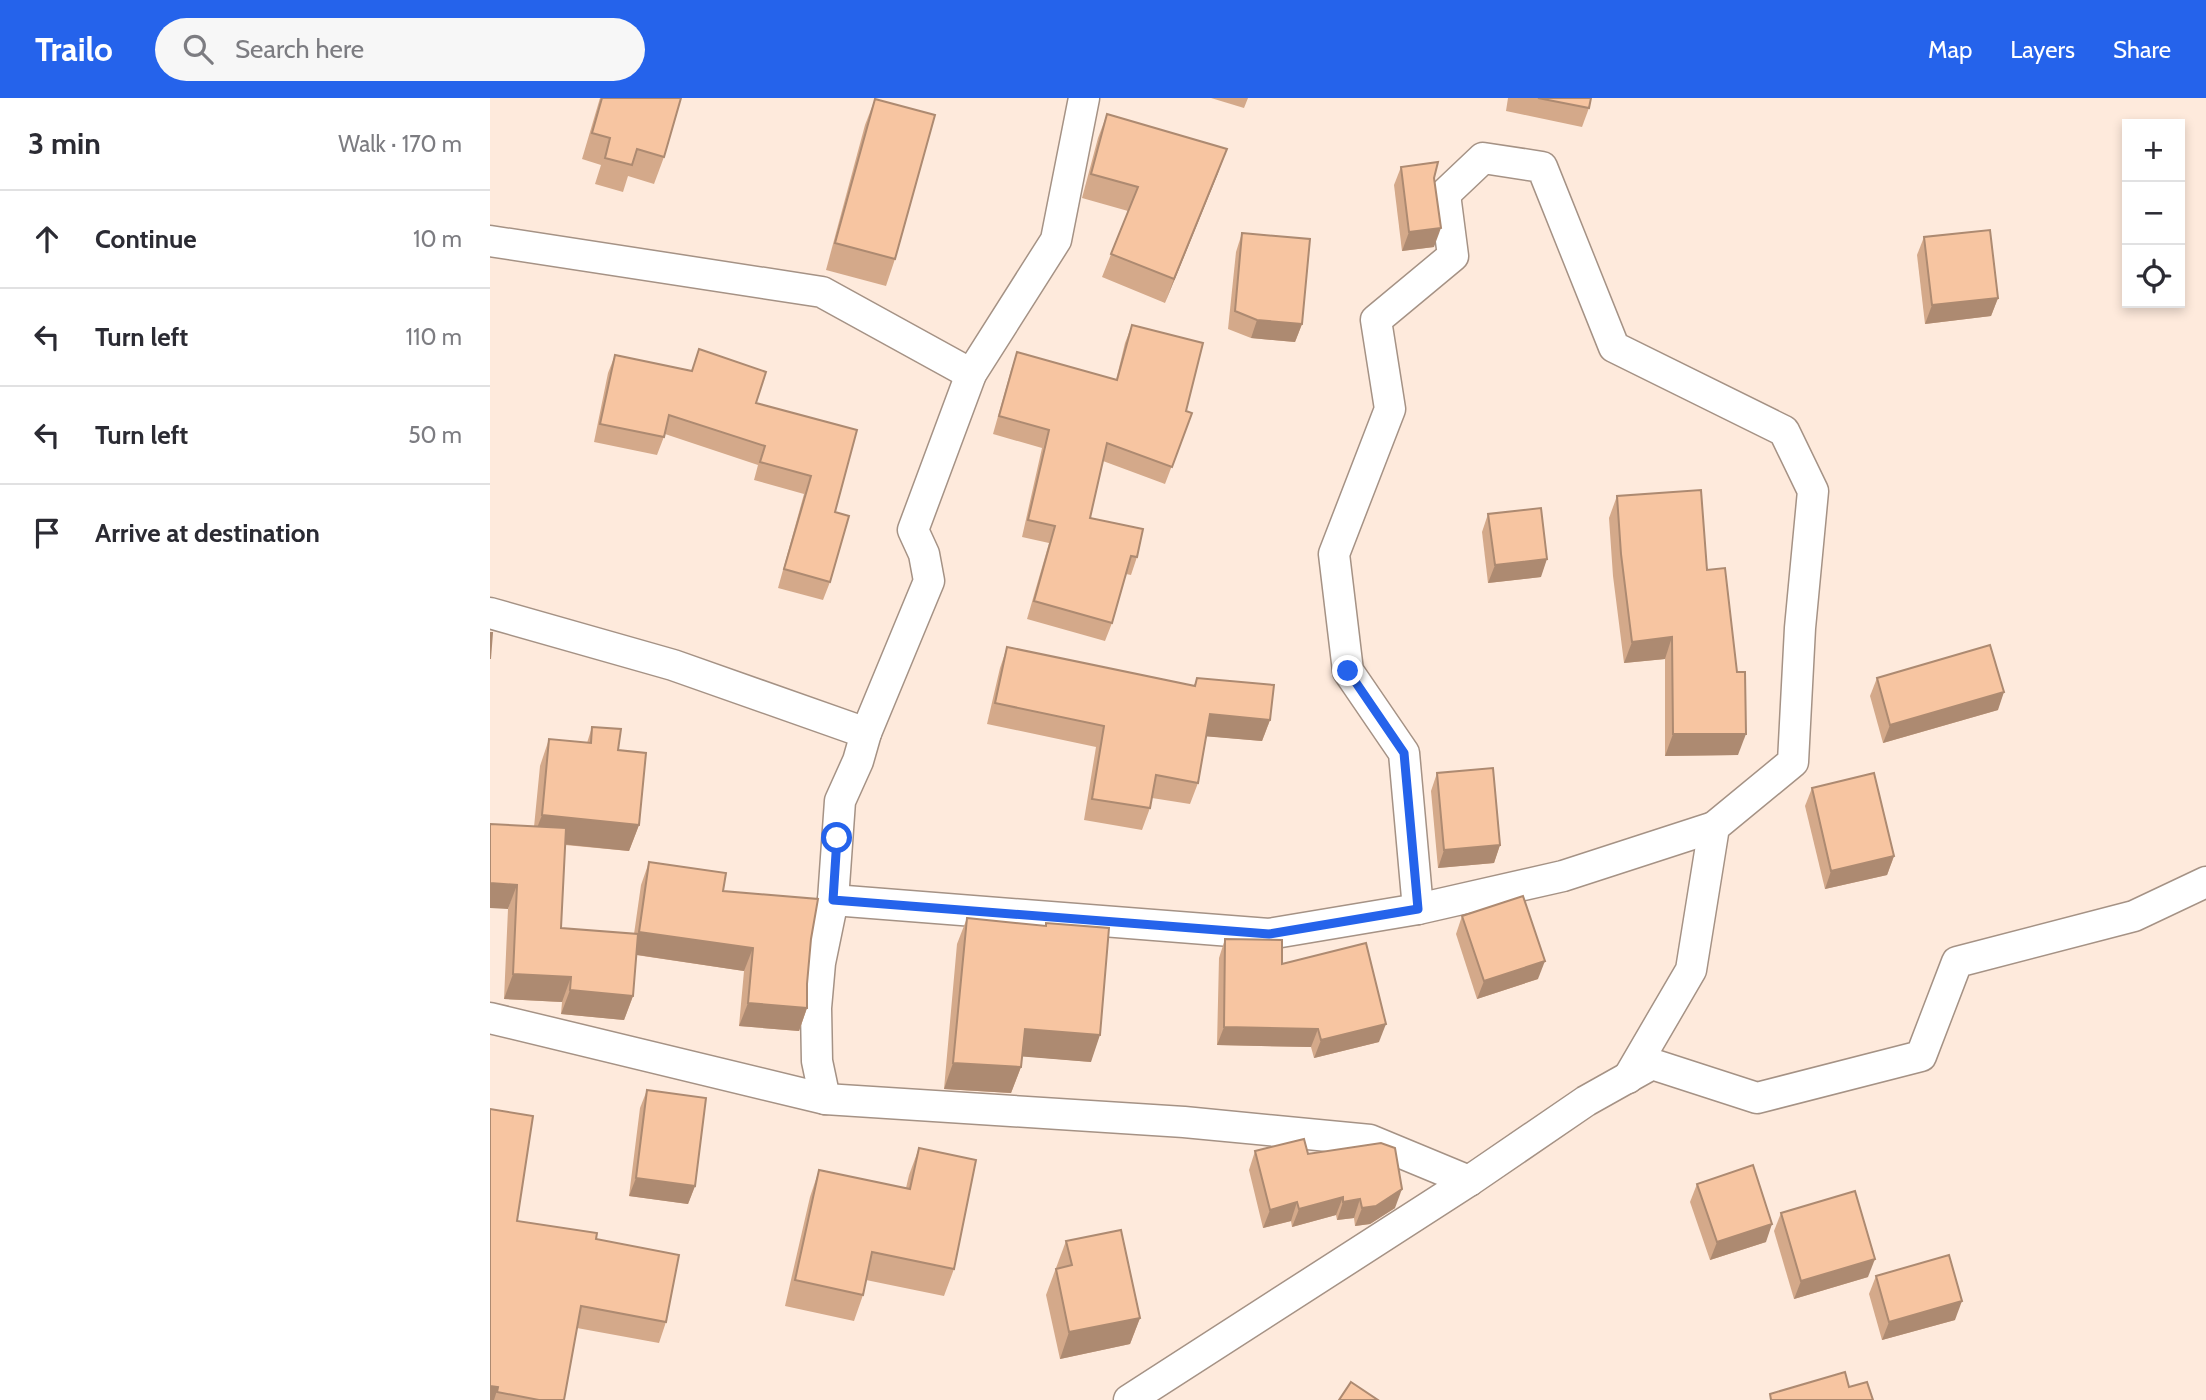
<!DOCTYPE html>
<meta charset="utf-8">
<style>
:root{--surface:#fff;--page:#f7f7f7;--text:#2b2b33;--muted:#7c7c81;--line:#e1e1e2;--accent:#2563eb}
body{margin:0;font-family:Cabin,sans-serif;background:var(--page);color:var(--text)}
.controls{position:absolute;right:21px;top:21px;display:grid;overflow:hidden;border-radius:0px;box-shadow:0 4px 10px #0003}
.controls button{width:63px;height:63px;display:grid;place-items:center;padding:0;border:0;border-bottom:2px solid var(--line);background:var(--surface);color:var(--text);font:35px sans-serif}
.stop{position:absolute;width:21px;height:21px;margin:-16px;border:5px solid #2563eb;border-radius:50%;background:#fff}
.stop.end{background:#2563eb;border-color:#fff;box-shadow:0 2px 7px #0008}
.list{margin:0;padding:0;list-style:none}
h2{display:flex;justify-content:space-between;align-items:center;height:91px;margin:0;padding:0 28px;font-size:30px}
h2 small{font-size:23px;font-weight:400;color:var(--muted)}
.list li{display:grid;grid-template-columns:46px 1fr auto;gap:21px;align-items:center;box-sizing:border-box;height:98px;padding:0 28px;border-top:2px solid var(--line)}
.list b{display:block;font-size:26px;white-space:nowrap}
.list em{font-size:23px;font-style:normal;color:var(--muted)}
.icon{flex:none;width:38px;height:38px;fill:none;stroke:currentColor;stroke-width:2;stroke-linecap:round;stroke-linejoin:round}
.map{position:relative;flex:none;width:1716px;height:1302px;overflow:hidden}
header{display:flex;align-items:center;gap:42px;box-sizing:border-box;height:98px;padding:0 35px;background:var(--accent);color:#fff}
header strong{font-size:33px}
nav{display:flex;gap:38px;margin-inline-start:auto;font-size:24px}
.search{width:490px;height:63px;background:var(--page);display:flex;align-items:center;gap:18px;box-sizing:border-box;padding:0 24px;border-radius:38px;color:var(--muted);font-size:26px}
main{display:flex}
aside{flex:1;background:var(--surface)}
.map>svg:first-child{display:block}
</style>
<header>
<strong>Trailo</strong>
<div class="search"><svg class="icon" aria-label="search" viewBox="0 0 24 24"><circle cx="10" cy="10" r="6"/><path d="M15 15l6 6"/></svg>Search here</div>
<nav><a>Map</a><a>Layers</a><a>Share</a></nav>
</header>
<main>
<aside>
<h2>3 min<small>Walk · 170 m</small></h2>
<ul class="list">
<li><svg class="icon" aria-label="ahead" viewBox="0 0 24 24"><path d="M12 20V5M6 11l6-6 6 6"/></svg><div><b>Continue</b></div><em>10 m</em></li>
<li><svg class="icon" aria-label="left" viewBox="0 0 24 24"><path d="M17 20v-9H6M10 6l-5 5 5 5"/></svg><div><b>Turn left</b></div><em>110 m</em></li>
<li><svg class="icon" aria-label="left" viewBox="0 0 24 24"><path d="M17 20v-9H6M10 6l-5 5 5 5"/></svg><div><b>Turn left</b></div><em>50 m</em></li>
<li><svg class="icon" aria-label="arrive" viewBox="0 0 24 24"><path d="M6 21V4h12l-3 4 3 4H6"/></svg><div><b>Arrive at destination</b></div></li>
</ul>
</aside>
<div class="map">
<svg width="1716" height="1302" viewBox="0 0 1716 1302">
<rect width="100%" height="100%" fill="#feeadc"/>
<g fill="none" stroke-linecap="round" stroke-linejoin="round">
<defs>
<g id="street">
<path d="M 0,143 L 332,194 L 481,276"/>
<path d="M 0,515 L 183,567 L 376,635"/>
<path d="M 343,802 L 779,836 L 928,811 L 1073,778 L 1224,729"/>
<path d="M 928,811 L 914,655 L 858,573 L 844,456 L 900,311 L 886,222 L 963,158 L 955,96 L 993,60 L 1052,69 L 1124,249 L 1294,333 L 1323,393 L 1310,530 L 1303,664 L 1224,729 L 1201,872 L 1138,980"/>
<path d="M 0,920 L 335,1001 L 694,1024 L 880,1042 L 979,1083"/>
<path d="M 335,1001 L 327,963 L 326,910 L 330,865 L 343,802 L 350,703 L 368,663 L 376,635 L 439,483 L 434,456 L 423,432 L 481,276 L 566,142 L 594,0"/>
<path d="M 639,1302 L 979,1083 L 1096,1003 L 1162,966 L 1267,1000 L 1431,958 L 1467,864 L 1644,818 L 1716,784"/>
</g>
</defs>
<use href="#street" stroke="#a59285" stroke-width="33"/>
<use href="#street" stroke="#fff" stroke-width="30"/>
</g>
<g fill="#d4a98a">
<path d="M 110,0 L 191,0 L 174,59 L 164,86 L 138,78 L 133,94 L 105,86 L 111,67 L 92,61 Z"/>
<path d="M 721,0 L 758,0 L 754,10 Z"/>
<path d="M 1018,0 L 1101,0 L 1099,10 L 1092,29 L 1016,13 Z"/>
<path d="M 385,1 L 405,161 L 396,188 L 336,172 L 375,27 Z"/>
<path d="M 617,16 L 728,75 L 675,205 L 612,179 L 638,113 L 592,100 L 608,40 Z"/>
<path d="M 911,69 L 944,80 L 944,149 L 912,153 L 904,87 Z"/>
<path d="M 752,135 L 812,226 L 805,244 L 761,240 L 738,231 L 746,154 Z"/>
<path d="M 1434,139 L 1508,200 L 1501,218 L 1435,226 L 1427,157 Z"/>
<path d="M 642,227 L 696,313 L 702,315 L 675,386 L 613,363 L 600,420 L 647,459 L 641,477 L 636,476 L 622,525 L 615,543 L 537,521 L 559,445 L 532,439 L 552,350 L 503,336 L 521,272 L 527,254 L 626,282 L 635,245 Z"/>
<path d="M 209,251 L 266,305 L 367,332 L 345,414 L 340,484 L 333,502 L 288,490 L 314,396 L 264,382 L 268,367 L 175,336 L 167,357 L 104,344 L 118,275 L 125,257 L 202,273 Z"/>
<path d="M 1127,398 L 1217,472 L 1248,657 L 1175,658 L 1175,561 L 1134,565 L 1123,478 L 1119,420 Z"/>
<path d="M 998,416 L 1051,479 L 998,485 L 992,434 Z"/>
<path d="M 517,549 L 704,588 L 707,580 L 780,622 L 772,643 L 716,638 L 708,685 L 700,706 L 662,700 L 660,710 L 652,732 L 594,722 L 606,649 L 497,626 L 510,570 Z"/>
<path d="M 1387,580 L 1508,612 L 1393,645 L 1380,598 Z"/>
<path d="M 102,629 L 128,652 L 149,727 L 139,753 L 75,747 L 71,830 L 144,836 L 151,787 L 159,764 L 233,793 L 321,841 L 317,886 L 317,910 L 309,933 L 249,928 L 254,873 L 146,857 L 143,898 L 134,922 L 71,916 L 72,904 L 14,901 L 18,811 L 44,729 L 50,668 L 59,641 L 97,645 Z"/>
<path d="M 947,675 L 1010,747 L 1004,765 L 948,770 L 941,693 Z"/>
<path d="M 1322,690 L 1404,758 L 1397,777 L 1335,791 L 1315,708 Z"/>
<path d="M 972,818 L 1048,881 L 987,901 L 966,836 Z"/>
<path d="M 477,820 L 555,828 L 556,825 L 601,964 L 532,958 L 531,969 L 521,995 L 454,991 L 467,846 Z"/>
<path d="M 735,841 L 792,866 L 889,944 L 824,960 L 821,949 L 727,947 L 729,860 Z"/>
<path d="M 157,992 L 205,1088 L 198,1106 L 139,1098 L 150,1010 Z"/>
<path d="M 429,1050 L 464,1171 L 454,1198 L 376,1182 L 373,1197 L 364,1223 L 295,1208 L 320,1099 L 329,1072 L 416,1090 L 419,1077 Z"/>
<path d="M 765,1053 L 818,1056 L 905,1110 L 880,1126 L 865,1128 L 864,1120 L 847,1122 L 846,1117 L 802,1129 L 801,1123 L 773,1130 L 759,1072 Z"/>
<path d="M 1207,1086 L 1276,1144 L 1220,1162 L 1200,1104 Z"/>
<path d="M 1291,1115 L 1378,1179 L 1304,1201 L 1284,1133 Z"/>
<path d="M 27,1123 L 106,1141 L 176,1224 L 169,1245 L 87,1230 L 74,1302 L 0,1302 Z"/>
<path d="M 576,1143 L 650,1220 L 640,1246 L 570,1261 L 556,1197 Z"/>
<path d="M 1386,1178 L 1465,1222 L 1392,1242 L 1379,1196 Z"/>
</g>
<g fill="#ad8a71">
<path d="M 737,51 L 728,75 L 675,205 L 684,181 Z"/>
<path d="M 951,130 L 944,149 L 912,153 L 919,134 Z"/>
<path d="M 1508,200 L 1501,218 L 1435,226 L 1442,207 Z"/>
<path d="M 767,222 L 812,226 L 805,244 L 761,240 Z"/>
<path d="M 1057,461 L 1051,479 L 998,485 L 1005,467 Z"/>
<path d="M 1182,539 L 1175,561 L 1134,565 L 1142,544 Z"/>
<path d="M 1514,594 L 1508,612 L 1393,645 L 1400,627 Z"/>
<path d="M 720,616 L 780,622 L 772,643 L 712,638 Z"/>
<path d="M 1183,636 L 1256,636 L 1248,657 L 1175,658 Z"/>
<path d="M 52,717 L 149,727 L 139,753 L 42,743 Z"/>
<path d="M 1010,747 L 1004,765 L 948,770 L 954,752 Z"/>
<path d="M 1404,758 L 1397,777 L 1335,791 L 1341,773 Z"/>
<path d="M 0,785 L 27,787 L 18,811 L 0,810 Z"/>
<path d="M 149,834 L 263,850 L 254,873 L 141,856 Z"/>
<path d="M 1055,863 L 1048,881 L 987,901 L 994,883 Z"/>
<path d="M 23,876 L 81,879 L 72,904 L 14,901 Z"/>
<path d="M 80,892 L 143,898 L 134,922 L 71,916 Z"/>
<path d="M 258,905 L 317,910 L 309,933 L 249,928 Z"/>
<path d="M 896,926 L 889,944 L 824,960 L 831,942 Z"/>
<path d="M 734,929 L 828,931 L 821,949 L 727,947 Z"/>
<path d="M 535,931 L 610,937 L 601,964 L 525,958 Z"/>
<path d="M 463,965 L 531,969 L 521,995 L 454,991 Z"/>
<path d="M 146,1080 L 205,1088 L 198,1106 L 139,1098 Z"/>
<path d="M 912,1091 L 905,1110 L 880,1126 L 865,1128 L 872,1110 Z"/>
<path d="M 853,1099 L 846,1117 L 802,1129 L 809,1111 Z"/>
<path d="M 870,1101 L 864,1120 L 847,1122 L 853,1104 Z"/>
<path d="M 807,1104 L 801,1123 L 773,1130 L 780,1112 Z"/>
<path d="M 1282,1126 L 1276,1144 L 1220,1162 L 1227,1144 Z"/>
<path d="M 1385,1161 L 1378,1179 L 1304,1201 L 1311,1183 Z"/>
<path d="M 1472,1203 L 1465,1222 L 1392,1242 L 1399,1224 Z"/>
<path d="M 650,1220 L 640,1246 L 570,1261 L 579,1234 Z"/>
<path d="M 0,1288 L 8,1289 L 4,1302 L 0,1302 Z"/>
</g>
<g fill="#f7c5a1" stroke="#ad8a71" stroke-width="2">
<path d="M 112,0 L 191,0 L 174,59 L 147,51 L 142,67 L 115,60 L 120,40 L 102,35 Z"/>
<path d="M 1048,0 L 1101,0 L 1099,10 Z"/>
<path d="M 385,1 L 445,17 L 405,161 L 345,145 Z"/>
<path d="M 617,16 L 737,51 L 684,181 L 621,156 L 648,89 L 601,76 Z"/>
<path d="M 948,64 L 944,80 L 951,130 L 919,134 L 911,69 Z"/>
<path d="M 1500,132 L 1508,200 L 1442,207 L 1434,139 Z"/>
<path d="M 752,135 L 820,141 L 812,226 L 767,222 L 745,213 Z"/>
<path d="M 642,227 L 713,245 L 696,313 L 702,315 L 682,369 L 617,345 L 600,420 L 653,431 L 647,459 L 641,458 L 622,525 L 544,503 L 565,428 L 538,422 L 559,332 L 509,318 L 527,254 L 627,282 Z"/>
<path d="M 209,251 L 276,274 L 266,305 L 367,332 L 345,414 L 359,418 L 340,484 L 294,471 L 321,378 L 270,364 L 275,348 L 179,317 L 174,339 L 110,326 L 125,257 L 202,273 Z"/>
<path d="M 1211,392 L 1217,472 L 1235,470 L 1247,574 L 1255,574 L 1256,636 L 1183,636 L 1182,539 L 1142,544 L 1131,456 L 1127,398 Z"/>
<path d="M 1051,410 L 1057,461 L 1005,467 L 998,416 Z"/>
<path d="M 0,535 L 2,535 L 0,561 Z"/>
<path d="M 1500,547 L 1514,594 L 1400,627 L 1387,580 Z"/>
<path d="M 517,549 L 705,588 L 707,580 L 784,587 L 780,622 L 720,616 L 708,685 L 666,677 L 660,710 L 602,701 L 614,628 L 505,605 Z"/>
<path d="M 102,629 L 131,631 L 128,652 L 156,655 L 149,727 L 52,717 L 59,641 L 101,645 Z"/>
<path d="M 1003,670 L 1010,747 L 954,752 L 947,675 Z"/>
<path d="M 1384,675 L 1404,758 L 1341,773 L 1322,690 Z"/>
<path d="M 0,726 L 76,730 L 71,830 L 148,836 L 143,898 L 80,892 L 81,879 L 23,876 L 27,787 L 0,785 Z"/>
<path d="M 159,764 L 236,775 L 233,793 L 328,801 L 321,841 L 317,886 L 317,910 L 258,905 L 263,850 L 149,834 Z"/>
<path d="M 1033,798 L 1055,863 L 994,883 L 972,818 Z"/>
<path d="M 477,820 L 556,828 L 556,825 L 619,830 L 610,937 L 535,931 L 531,969 L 463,965 Z"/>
<path d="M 735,841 L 792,842 L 792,866 L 876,845 L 896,926 L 831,942 L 828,931 L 734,929 Z"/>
<path d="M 157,992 L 216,1000 L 205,1088 L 146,1080 Z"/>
<path d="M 0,1011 L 43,1018 L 27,1123 L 107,1135 L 106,1141 L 189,1157 L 176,1224 L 91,1208 L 74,1302 L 49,1302 L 7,1294 L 8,1289 L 0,1288 Z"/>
<path d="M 814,1041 L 818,1056 L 891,1045 L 905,1050 L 912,1091 L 886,1108 L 872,1110 L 870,1101 L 853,1104 L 853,1099 L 809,1111 L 807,1104 L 780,1112 L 765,1053 Z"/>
<path d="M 429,1050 L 486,1062 L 464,1171 L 382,1154 L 373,1197 L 305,1182 L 329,1072 L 420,1091 Z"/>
<path d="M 1263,1067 L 1282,1126 L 1227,1144 L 1207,1086 Z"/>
<path d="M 1365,1093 L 1385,1161 L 1311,1183 L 1291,1115 Z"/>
<path d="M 631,1132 L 650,1220 L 579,1234 L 566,1171 L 582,1167 L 576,1143 Z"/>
<path d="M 1459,1157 L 1472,1203 L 1399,1224 L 1386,1178 Z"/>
<path d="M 1355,1274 L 1359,1289 L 1377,1284 L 1383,1302 L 1281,1302 L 1280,1296 Z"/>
<path d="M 861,1284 L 888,1302 L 849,1302 Z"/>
</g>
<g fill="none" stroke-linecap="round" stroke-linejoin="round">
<path stroke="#2563eb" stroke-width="9" d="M 347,740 L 343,802 L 779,836 L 928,811 L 914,655 L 858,573"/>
</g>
</svg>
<div class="controls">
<button>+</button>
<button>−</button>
<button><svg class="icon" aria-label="locate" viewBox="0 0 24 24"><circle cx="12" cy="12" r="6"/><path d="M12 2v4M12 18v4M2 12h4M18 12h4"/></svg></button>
</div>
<div class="stop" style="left:347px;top:740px"></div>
<div class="stop end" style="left:858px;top:573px"></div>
</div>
</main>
